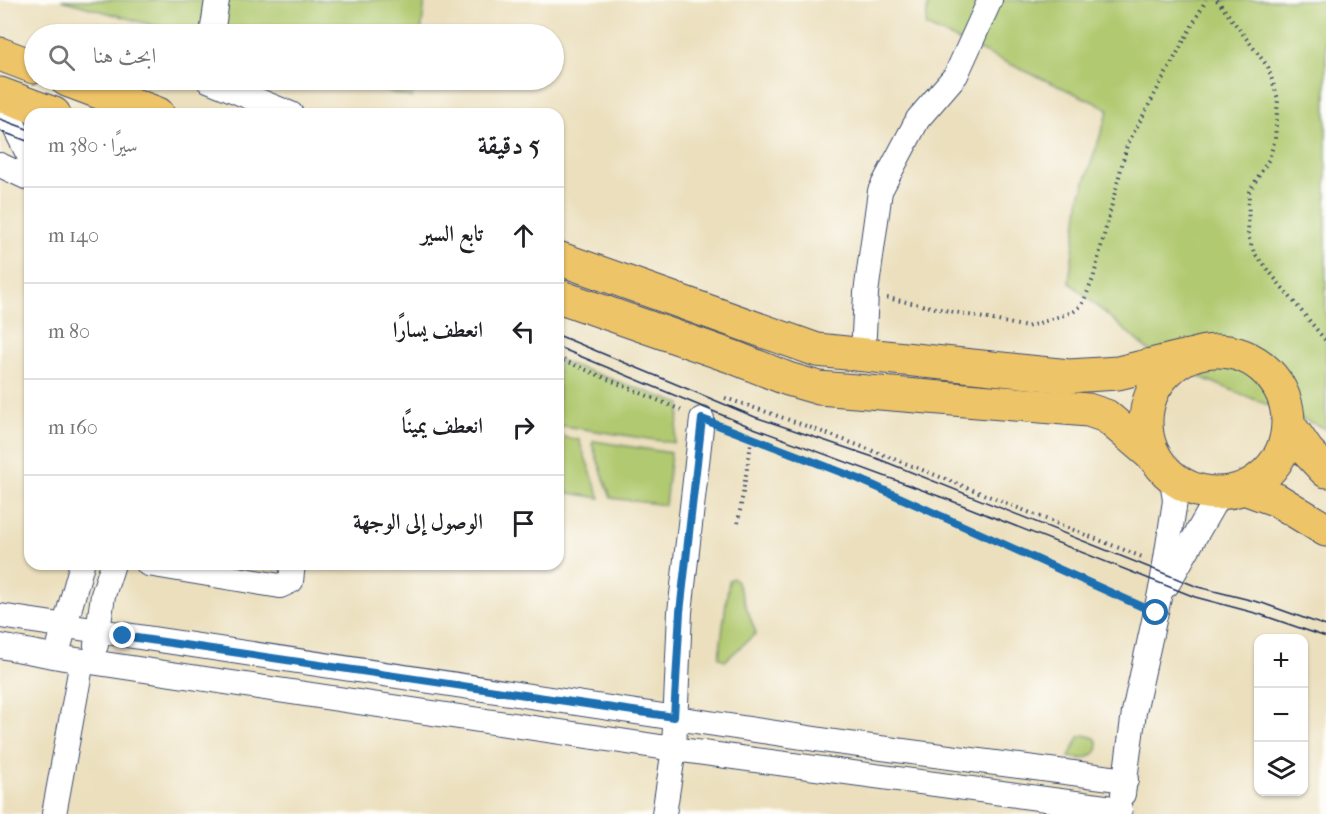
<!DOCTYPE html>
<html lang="ar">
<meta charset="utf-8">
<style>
:root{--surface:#fff;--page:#f6f6f6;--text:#202124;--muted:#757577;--line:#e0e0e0}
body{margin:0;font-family:"IM FELL French Canon",Amiri,serif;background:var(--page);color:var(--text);direction:rtl}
.controls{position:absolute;right:18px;bottom:18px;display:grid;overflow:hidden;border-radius:12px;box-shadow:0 2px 4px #0004}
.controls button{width:54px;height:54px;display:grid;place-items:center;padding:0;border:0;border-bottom:2px solid var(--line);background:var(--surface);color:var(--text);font:30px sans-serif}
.stop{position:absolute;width:18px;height:18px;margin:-14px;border:4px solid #1f6fb2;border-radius:50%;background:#fff}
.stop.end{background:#1f6fb2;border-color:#fff;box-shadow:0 2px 6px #0008}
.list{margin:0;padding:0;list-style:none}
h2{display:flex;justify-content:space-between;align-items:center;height:78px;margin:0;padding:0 24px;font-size:26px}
h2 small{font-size:20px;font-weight:400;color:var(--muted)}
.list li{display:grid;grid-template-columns:39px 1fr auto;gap:18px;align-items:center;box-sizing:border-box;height:96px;padding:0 24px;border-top:2px solid var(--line)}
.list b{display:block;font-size:22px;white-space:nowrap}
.list em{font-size:20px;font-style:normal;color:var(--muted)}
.icon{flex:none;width:33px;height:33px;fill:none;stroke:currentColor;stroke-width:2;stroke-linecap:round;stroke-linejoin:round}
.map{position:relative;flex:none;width:1326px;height:814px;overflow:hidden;direction:ltr}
.search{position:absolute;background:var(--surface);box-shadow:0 2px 4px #0004;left:24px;top:24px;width:540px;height:66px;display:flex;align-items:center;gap:15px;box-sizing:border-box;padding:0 21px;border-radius:33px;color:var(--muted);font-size:22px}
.panel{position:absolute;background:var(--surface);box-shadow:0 2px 4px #0004;left:24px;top:108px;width:540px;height:462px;border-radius:18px;direction:rtl}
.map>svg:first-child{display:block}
</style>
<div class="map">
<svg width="1326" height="814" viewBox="0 0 1326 814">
<rect width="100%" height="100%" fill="#fdfcf7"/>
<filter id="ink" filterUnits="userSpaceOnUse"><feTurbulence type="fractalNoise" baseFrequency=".0167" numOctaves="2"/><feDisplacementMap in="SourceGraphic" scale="12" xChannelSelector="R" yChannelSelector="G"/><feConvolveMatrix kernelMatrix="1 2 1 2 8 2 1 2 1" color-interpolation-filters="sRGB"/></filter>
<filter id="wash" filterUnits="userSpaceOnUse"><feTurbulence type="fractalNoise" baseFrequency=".008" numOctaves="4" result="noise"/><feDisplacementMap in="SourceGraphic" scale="24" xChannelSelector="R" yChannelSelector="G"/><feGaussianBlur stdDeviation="1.35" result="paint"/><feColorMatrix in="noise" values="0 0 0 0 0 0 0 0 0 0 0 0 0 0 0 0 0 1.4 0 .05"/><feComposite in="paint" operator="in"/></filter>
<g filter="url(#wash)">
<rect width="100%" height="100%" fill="#ebdfbd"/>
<g fill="#b1c96f" stroke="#667c66" stroke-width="1.5">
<path d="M 61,0 L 425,0 L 421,34 L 185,34 Z"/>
<path d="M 928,0 L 1326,0 L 1326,429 L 1161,361 L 1069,282 L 1080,197 L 1109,109 L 926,26 Z"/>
<path d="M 345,80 L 414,80 L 412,98 Z"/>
<path d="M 558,360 L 681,404 L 674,443 L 558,425 Z"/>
<path d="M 558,436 L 579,440 L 600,498 L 558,491 Z"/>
<path d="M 594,441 L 671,453 L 665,505 L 611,498 L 592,444 Z"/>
<path d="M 733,578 L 736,580 L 756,633 L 725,661 L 719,657 L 729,580 Z"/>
<path d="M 1085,735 L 1095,738 L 1098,743 L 1097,751 C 1087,760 1082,760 1069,757 L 1079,737 Z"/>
</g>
</g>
<g filter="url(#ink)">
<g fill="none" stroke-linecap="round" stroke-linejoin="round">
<defs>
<g id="minor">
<path d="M 212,34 L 217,0"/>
<path d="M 208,80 L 291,114"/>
<path d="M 0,114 L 14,126 L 30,158"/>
<path d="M 0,165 L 30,179"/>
<path d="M 863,355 L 866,293 L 880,191 L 918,119 L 956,75 L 990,0"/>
<path d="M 148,564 L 280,586 L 291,581 L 293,564"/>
<path d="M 1167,585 L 1220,493"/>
<path d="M 0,616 L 835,742 L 1126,780"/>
<path d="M 60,643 L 82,564"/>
<path d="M 96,645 L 103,595 L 113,564"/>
<path d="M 0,646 L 64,658 L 674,749 L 1120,809"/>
<path d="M 1123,794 L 1134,712 L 1162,584 L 1175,501 L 1172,478"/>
<path d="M 54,814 L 82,661"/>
<path d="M 664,814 L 674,749 L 680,612 L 702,419"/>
</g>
<g id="highway">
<path d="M 0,54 L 34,67"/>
<path d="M 67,80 L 158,114"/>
<path d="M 0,94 L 54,114"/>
<path d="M 558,258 L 817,350 L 1069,376 L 1118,373 L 1188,356"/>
<path d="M 558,296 L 733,357 L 788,379 L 819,388 L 1088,410 L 1106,416 L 1154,457"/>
<circle cx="1217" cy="422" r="71"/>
<path d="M 1289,425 L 1307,451 L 1326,471"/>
<path d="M 1244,488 L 1277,500 L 1326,530"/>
</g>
</defs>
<use href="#minor" stroke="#3a496c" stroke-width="26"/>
<use href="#highway" stroke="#3a496c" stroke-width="35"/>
<g stroke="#3a496c" stroke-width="4" stroke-dasharray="1.5 4.5" stroke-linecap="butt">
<path d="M 1217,0 L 1268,67 L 1278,99 L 1275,139 L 1269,159 L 1249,192 L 1248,236 L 1254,253 L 1326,341"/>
<path d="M 887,298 L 1027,327 L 1073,312 L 1082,305 L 1093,279 L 1127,145 L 1206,0"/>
<path d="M 558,358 L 681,410"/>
<path d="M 725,398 C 868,445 1005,504 1145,558"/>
<path d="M 724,427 L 859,479 L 1134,603"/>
<path d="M 738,523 L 752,438"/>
</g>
<use href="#minor" stroke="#fff" stroke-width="24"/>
<use href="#highway" stroke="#eec469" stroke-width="33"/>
<g stroke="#1b2f5e" stroke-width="1.5">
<path d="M 0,119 L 30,130"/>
<path d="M 0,131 L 30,142"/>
<path d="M 558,335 L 755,417 L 876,458 L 1198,587 L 1262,603 L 1326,626"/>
<path d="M 558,347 L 751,427 L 952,501 L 1195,597 L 1259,614 L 1326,637"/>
</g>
</g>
</g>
<g fill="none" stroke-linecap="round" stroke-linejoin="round" filter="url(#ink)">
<path stroke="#1f6fb2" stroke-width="8" d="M 123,636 L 674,717 L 680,612 L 702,419 L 859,479 L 1156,613"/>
</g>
</svg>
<div class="controls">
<button>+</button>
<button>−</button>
<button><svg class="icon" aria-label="layers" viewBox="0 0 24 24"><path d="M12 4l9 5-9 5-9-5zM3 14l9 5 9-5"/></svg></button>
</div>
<div class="stop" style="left:1156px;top:613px"></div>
<div class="stop end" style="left:123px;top:636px"></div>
<div class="search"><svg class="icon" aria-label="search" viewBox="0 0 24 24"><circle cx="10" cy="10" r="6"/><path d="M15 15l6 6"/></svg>ابحث هنا</div>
<section class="panel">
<h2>5 دقيقة<small>سيرًا · 380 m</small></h2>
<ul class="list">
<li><svg class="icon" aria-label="ahead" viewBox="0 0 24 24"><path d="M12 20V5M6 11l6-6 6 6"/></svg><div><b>تابع السير</b></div><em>140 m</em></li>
<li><svg class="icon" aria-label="left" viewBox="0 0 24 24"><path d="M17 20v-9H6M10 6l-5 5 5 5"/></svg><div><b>انعطف يسارًا</b></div><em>80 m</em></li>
<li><svg class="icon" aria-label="right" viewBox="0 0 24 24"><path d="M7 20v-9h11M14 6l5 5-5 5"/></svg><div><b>انعطف يمينًا</b></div><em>160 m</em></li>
<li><svg class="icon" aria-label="arrive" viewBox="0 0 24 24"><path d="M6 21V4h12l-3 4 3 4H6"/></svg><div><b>الوصول إلى الوجهة</b></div></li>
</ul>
</section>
</div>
